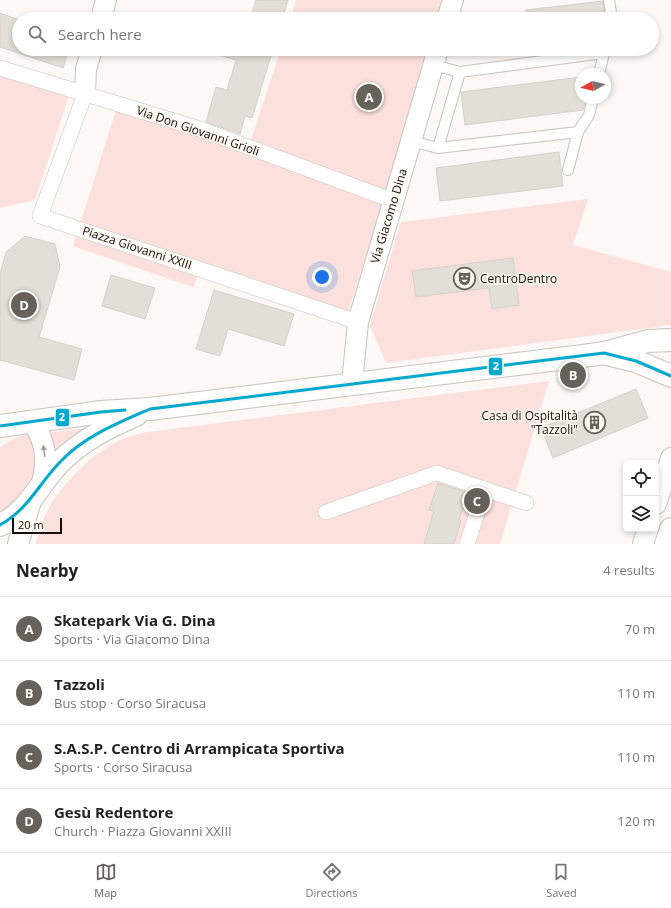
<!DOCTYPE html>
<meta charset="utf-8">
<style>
:root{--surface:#fff;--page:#f6f6f6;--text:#222;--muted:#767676;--line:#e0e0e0;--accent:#666159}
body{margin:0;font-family:"Open Sans",sans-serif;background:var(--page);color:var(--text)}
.controls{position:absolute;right:12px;bottom:12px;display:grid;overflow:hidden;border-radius:6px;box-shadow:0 2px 6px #0003}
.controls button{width:36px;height:36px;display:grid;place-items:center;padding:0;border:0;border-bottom:1px solid var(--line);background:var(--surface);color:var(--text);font:20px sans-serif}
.compass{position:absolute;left:575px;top:68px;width:36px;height:36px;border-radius:50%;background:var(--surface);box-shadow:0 2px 6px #0003;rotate:262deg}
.scale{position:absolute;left:12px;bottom:10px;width:50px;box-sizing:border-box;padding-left:4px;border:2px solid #150f05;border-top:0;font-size:11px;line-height:14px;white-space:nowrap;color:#150f05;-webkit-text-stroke:3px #fdf9f3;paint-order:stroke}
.you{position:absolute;left:322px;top:277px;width:14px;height:14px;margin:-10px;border:3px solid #fff;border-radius:50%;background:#1a73e8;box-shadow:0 0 0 6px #1a73e833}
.badge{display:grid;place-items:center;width:26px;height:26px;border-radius:50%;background:var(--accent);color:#fff;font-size:13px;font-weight:700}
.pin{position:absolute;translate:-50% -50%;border:2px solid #fff;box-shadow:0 1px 4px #0006}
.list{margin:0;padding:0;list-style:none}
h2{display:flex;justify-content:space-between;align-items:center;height:52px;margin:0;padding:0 16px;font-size:17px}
h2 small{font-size:13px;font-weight:400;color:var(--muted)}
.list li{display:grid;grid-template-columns:26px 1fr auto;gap:12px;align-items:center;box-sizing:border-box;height:64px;padding:0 16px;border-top:1px solid var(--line)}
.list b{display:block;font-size:15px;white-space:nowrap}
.list p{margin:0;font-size:13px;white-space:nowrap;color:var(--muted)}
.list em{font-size:13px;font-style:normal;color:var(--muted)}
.icon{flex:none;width:22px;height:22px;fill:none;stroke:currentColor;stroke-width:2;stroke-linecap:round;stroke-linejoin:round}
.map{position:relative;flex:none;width:671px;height:544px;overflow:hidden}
.search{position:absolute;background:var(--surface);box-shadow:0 2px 6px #0003;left:12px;right:12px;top:12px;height:44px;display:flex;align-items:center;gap:10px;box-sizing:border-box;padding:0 14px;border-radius:22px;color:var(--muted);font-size:15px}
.sheet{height:308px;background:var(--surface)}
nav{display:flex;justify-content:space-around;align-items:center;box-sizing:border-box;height:56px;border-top:1px solid var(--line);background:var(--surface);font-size:11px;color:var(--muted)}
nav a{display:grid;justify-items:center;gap:2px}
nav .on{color:var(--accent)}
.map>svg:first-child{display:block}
</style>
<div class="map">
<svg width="671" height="544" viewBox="0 0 671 544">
<rect width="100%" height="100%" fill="#fbf8f5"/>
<g fill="#fce0dd">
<path d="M 296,0 L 446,0 L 440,19 L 290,19 Z"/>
<path d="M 281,49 L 431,49 L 345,322 L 198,275 L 193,287 L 73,246 L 118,104 L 251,140 Z"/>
<path d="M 0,68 L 71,89 L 35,200 L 0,208 Z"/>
<path d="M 588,199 L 573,245 L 671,272 L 671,325 L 386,363 L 370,325 L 401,222 Z"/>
<path d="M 549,381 L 500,544 L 36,544 C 38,535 40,526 44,518 C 57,488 93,451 123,439 C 131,436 139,434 147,432 Z"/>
<path d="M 94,427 L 54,459 L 47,433 Z"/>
<path d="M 27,435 L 32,436 L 39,454 L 32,489 L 0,515 L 0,447 C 9,441 16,437 27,435 Z"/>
</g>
<g fill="#e1dfd7" stroke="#d3d2cb">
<path d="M 256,0 L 288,0 L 282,19 L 250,19 Z"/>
<path d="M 603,1 L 605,19 L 527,19 L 526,10 Z"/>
<path d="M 0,13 L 19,20 L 19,49 L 69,49 L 63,68 L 0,47 Z"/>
<path d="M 210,49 L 273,49 L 252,118 L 245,116 L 240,134 L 206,122 L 216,87 L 227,90 L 236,60 L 209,52 Z"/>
<path d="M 581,77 L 581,98 L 584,98 L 585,103 L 583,110 L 465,125 L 461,92 Z"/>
<path d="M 559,152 L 563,186 L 440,201 L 436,168 Z"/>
<path d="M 25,236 L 55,244 L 60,267 L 39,337 L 82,349 L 74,380 L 0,360 L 0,274 L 6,252 Z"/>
<path d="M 513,258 L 519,305 L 492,309 L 489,288 L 416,297 L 412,271 Z"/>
<path d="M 111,275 L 155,288 L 145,319 L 102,306 Z"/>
<path d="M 214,290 L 294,314 L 284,346 L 228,329 L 220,356 L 196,349 Z"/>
<path d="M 636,389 L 648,418 L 553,458 L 541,428 Z"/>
<path d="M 438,483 L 468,493 L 459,520 L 461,521 L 454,544 L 424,544 L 434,511 L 429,510 Z"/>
</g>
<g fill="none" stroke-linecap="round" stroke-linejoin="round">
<defs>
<g id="service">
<path d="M 609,0 L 612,19"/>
<path d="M 433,65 L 460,72 L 604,53 L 599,74"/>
<path d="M 578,132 L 589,115 L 593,98"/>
<path d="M 411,141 L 438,148 L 578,132 L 568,170"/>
<path d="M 438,148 L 460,72"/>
</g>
<g id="pedestrian">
<path d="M 0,68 L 200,129 L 394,201"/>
<path d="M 85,94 L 40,216 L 358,322"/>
<path d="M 326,512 L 437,473 L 526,503"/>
<path d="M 467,544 L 485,489"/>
</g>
<g id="minor">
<path d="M 101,19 L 106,0"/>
<path d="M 447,19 L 453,0"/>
<path d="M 85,94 L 86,69 L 92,49"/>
<path d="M 352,384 L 358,322 L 438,49"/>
<path d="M 32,421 C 46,442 48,459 42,483"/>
<path d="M 656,504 L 671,458"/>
<path d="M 18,544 L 31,501"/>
<path d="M 643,544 L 648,529"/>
</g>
<g id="tertiary">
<path d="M 607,354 L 636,361 L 671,376"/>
<path d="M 0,426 L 101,412 L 150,409 L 583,356 L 604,353 L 648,341 L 671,340"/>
<path d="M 0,525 C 28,513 40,482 61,461 C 83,440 108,427 136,415"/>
<path d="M 666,544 L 671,529"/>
</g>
</defs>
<use href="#service" stroke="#c7c3bc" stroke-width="12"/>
<use href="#pedestrian" stroke="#c7c3bc" stroke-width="16"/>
<use href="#minor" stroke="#c7c3bc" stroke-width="22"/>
<use href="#tertiary" stroke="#c7c3bc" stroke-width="24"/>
<use href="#service" stroke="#fefefe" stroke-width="10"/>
<use href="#pedestrian" stroke="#fefefe" stroke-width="15"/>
<use href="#minor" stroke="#fefefe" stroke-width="20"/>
<use href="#tertiary" stroke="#fefefe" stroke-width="22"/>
<defs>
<g id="bus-1">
<path d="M 0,426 L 101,412 L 125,410"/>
<path d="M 0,525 C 29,509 39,483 61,461 C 85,436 118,423 150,409 L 604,353 L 636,361 L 671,376"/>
</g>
</defs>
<use href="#bus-1" stroke="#fdf9f3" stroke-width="6"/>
<use href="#bus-1" stroke="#00a9ce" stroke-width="3"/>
</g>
<defs><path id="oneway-solid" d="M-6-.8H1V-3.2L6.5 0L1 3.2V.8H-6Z"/></defs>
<use fill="#a19e9a" href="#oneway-solid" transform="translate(44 451) rotate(-98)"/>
<defs>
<symbol id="theatre-ring" viewBox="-11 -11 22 22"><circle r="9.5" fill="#fdf9f3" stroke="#666159" stroke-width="1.5"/><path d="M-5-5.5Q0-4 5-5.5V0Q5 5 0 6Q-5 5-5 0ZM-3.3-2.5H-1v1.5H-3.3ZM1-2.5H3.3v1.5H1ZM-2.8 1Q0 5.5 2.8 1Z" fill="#666159"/></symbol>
<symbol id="building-ring" viewBox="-11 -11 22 22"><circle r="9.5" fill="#fdf9f3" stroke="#666159" stroke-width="1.5"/><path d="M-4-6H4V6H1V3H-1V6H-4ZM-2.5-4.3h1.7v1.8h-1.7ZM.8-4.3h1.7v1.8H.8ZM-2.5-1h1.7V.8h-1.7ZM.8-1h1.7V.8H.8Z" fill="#666159"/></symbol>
</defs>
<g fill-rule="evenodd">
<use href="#theatre-ring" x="452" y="266" width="25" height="25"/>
<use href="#building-ring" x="582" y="410" width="25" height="25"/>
</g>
<g text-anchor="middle" stroke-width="3" stroke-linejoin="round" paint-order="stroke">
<g font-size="12" fill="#150f05" stroke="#fdf9f3">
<text transform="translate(198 131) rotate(19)" y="4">Via Don Giovanni Grioli</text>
<text transform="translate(389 216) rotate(-73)" y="4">Via Giacomo Dina</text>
<text transform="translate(137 248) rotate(18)" y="4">Piazza Giovanni XXIII</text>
</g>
<g font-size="12" fill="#150f05" stroke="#fdf9f3" text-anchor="start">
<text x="480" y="283">CentroDentro</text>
<text x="578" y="420" text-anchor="end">Casa di Ospitalità<tspan x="578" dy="14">"Tazzoli"</tspan></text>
</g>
</g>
<g stroke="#fdf9f3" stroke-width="1.5">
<rect x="488" y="357" width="15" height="19" rx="4" fill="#00a9ce"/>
<rect x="55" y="408" width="15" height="19" rx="4" fill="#00a9ce"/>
</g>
<g font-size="11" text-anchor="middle" font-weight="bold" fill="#fff">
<text x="496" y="370">2</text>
<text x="62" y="421">2</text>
</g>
</svg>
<div class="controls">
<button><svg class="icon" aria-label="locate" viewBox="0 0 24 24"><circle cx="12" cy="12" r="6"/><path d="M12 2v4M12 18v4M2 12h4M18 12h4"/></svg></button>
<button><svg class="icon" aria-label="layers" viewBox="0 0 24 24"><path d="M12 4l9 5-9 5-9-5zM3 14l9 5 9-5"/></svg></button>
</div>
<svg class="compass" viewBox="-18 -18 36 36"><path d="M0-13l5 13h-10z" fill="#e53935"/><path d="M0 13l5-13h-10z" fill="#767676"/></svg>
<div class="scale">20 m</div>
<div class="you"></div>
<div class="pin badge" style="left:369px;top:97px">A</div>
<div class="pin badge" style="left:573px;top:375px">B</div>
<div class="pin badge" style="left:477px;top:501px">C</div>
<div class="pin badge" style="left:24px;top:305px">D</div>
<div class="search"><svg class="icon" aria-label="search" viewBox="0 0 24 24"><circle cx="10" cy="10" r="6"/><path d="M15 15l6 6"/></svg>Search here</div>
</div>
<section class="sheet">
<h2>Nearby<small>4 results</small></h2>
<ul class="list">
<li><span class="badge">A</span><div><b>Skatepark Via G. Dina</b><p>Sports · Via Giacomo Dina</p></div><em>70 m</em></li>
<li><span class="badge">B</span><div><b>Tazzoli</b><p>Bus stop · Corso Siracusa</p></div><em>110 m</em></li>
<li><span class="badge">C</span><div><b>S.A.S.P. Centro di Arrampicata Sportiva</b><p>Sports · Corso Siracusa</p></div><em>110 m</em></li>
<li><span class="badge">D</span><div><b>Gesù Redentore</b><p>Church · Piazza Giovanni XXIII</p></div><em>120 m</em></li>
</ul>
</section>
<nav>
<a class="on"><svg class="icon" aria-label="map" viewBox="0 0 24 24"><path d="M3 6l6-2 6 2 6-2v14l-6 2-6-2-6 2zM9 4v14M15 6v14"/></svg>Map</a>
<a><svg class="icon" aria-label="directions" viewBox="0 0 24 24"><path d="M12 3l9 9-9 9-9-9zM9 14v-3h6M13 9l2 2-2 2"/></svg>Directions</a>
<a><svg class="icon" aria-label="saved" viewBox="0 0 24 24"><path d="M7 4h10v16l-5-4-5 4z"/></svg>Saved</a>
</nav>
